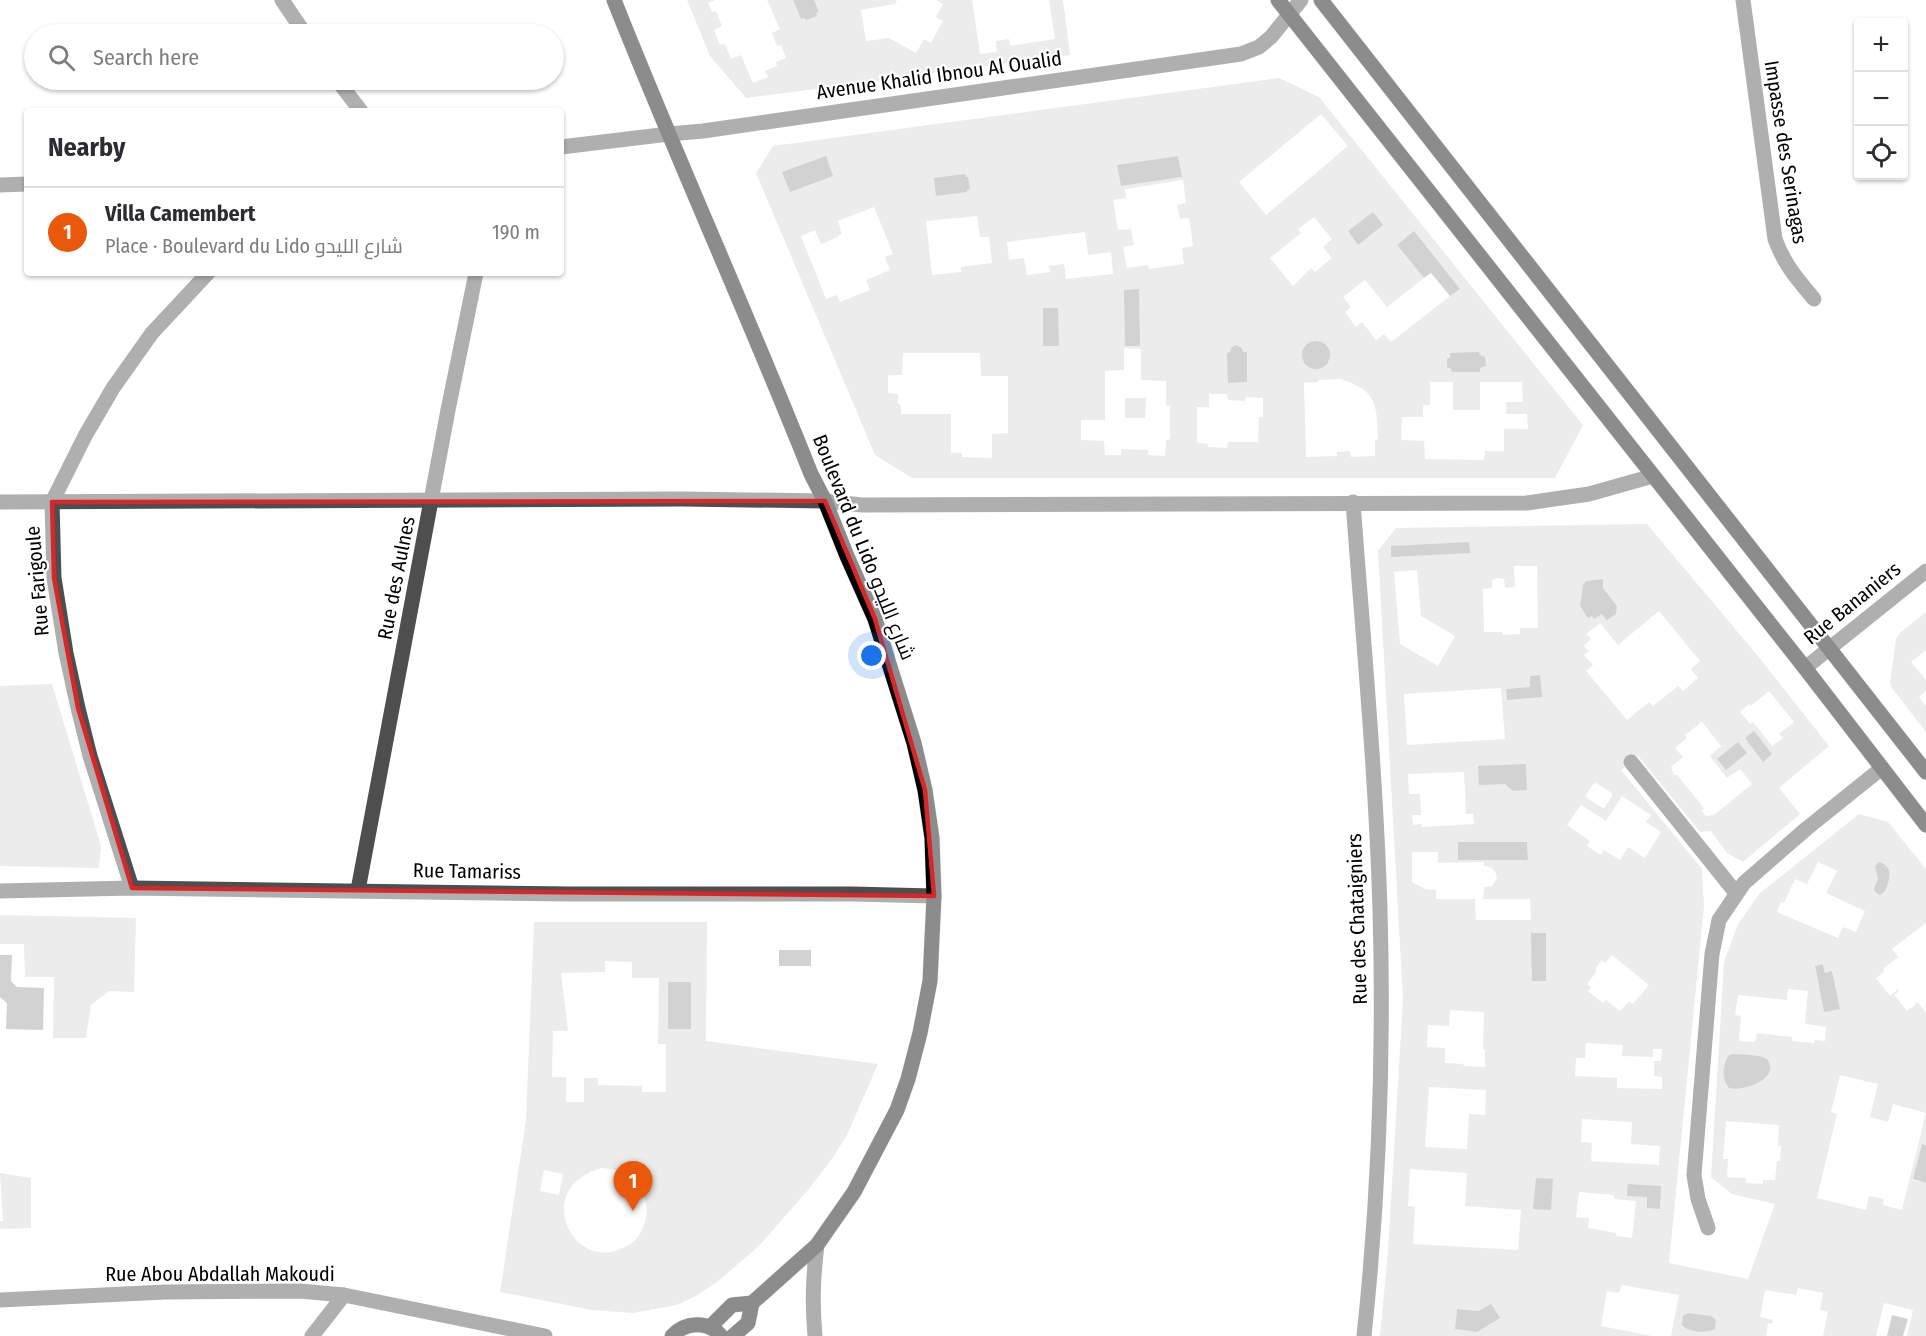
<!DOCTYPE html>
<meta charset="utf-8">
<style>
:root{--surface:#fff;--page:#f2f2f3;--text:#2b2b33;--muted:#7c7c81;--line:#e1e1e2;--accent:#ea580c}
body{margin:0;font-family:"Fira Sans Condensed",Cairo,sans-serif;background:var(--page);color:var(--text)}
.controls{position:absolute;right:18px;top:18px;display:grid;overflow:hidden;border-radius:6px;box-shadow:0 2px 4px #0004}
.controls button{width:54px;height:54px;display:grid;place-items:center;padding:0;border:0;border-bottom:2px solid var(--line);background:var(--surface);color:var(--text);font:30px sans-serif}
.you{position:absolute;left:872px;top:656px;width:21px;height:21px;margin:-15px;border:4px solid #fff;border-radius:50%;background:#1a73e8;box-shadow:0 0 0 9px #1a73e833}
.badge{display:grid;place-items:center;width:39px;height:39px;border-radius:50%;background:var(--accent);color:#fff;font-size:20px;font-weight:700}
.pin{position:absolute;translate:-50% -50px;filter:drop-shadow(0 2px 3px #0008)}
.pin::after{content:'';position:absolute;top:32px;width:21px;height:18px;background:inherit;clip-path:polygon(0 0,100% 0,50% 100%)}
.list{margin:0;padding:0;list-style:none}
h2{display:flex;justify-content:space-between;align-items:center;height:78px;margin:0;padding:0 24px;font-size:26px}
h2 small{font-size:20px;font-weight:400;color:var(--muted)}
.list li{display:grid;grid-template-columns:39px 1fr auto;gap:18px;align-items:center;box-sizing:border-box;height:90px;padding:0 24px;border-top:2px solid var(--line)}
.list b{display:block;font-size:22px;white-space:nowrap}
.list p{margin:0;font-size:20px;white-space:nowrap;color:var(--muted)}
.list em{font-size:20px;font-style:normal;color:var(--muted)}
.icon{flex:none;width:33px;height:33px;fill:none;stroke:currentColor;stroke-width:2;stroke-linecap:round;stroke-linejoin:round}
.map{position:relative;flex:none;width:1926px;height:1336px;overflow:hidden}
.search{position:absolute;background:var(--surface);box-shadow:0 2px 4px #0004;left:24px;top:24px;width:540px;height:66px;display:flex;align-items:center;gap:15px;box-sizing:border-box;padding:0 21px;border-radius:33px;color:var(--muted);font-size:22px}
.panel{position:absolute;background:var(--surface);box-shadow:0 2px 4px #0004;left:24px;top:108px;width:540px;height:168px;border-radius:6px}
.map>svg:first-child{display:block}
</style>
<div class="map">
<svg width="1926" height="1336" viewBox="0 0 1926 1336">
<rect width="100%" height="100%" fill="#fff"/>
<g fill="#d5d5d5" fill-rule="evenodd">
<path d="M 687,0 L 715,0 L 708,3 L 712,12 L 716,11 L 722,26 L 714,30 L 720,45 L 725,44 L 731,59 L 741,55 L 753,83 L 768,77 L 765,71 L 777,66 L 776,62 L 786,58 L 781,45 L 777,46 L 772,33 L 780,29 L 767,0 L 793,0 L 801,19 L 819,12 L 814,0 L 897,0 L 895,4 L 861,10 L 866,41 L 889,38 L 916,53 L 924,39 L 931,43 L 943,21 L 936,17 L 943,4 L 936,0 L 972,0 L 980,54 L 997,52 L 996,41 L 1009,39 L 1010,46 L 1055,39 L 1049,0 L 1063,0 L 1070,55 L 746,98 L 710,56 Z"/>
<path d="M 1279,78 L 1319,97 L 1583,425 L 1555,478 L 912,478 L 875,455 L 756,173 L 773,146 ZM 1321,114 L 1348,146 L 1266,215 L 1239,182 ZM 1178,156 L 1181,177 L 1121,186 L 1118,165 ZM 1183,180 L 1186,203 L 1177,205 L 1180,219 L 1189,218 L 1193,246 L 1182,248 L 1184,264 L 1149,269 L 1148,265 L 1127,268 L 1123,247 L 1134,245 L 1131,229 L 1118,230 L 1113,200 L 1126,198 L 1125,189 ZM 874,207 L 893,254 L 885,257 L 890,270 L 866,280 L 870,290 L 840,302 L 837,295 L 826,299 L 801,236 L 815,230 L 821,244 L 838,237 L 838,235 L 842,234 L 838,221 ZM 977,216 L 980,237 L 989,237 L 992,263 L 961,267 L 961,272 L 932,275 L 926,221 ZM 1314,217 L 1332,239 L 1323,247 L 1332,258 L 1315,272 L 1311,268 L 1293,286 L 1270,258 L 1301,233 L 1298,229 ZM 1085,232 L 1088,255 L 1111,252 L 1113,274 L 1066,279 L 1064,264 L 1049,266 L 1050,272 L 1027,275 L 1024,258 L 1009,260 L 1007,242 ZM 1397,245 L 1459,289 L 1391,342 L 1384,334 L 1376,340 L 1362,322 L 1356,327 L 1345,312 L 1351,307 L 1343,297 L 1365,280 L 1387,307 L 1424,278 ZM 1309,343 L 1329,361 L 1322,367 L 1303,350 ZM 1124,348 L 1141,349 L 1141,380 L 1166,381 L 1166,405 L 1170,406 L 1170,439 L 1166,440 L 1165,456 L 1148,455 L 1148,450 L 1121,449 L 1121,455 L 1105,455 L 1104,441 L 1081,440 L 1081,420 L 1105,420 L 1105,371 L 1124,370 ZM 903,353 L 980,353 L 981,376 L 1008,376 L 1008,433 L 992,434 L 992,458 L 962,457 L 962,453 L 951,453 L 951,414 L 901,414 L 901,405 L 898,404 L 898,394 L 888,393 L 888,375 L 902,375 ZM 1451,353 L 1479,354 L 1483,357 L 1479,372 L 1451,369 L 1448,367 L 1448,359 ZM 1340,379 C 1377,390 1377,405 1378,439 L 1375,440 L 1375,456 L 1351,457 L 1350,451 L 1337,452 L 1337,456 L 1306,457 L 1304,383 L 1318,382 L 1319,380 ZM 1430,382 L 1453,382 L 1453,410 L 1480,410 L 1480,382 L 1522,382 L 1523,402 L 1506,402 L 1506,414 L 1527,414 L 1528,429 L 1504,429 L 1504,451 L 1485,451 L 1484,460 L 1425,459 L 1424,441 L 1401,440 L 1402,417 L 1423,417 L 1423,405 L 1430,405 ZM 1209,394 L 1227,394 L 1228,400 L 1245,401 L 1246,397 L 1263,398 L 1263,417 L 1259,417 L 1258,442 L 1228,442 L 1227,448 L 1208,447 L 1208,444 L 1197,443 L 1197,407 L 1209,407 Z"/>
<path d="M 1125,398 L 1146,398 L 1145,418 L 1125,418 Z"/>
<path d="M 1647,524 L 1757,655 L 1829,746 L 1779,788 L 1800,814 L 1743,862 L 1727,853 L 1711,831 L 1700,832 L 1638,756 L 1621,770 L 1702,869 L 1704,906 L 1669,1263 L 1748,1279 L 1775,1204 L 1732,1194 L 1711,1177 L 1724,962 L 1738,924 L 1760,893 L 1859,814 L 1888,822 L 1926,869 L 1926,923 L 1892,949 L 1898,957 L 1883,969 L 1884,972 L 1876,978 L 1890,996 L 1898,989 L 1899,991 L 1894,995 L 1907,1011 L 1918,1002 L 1926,1013 L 1926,1145 L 1922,1144 L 1913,1180 L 1926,1183 L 1926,1336 L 1907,1336 L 1913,1310 L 1884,1303 L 1876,1336 L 1823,1336 L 1828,1312 L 1820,1310 L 1823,1293 L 1798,1288 L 1796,1295 L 1765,1290 L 1760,1317 L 1773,1320 L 1772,1324 L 1768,1323 L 1766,1336 L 1671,1336 L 1679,1295 L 1622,1285 L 1619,1293 L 1607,1291 L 1601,1326 L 1652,1336 L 1380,1336 L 1388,1251 L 1403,999 L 1378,551 L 1396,528 ZM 1514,566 L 1537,566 L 1538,628 L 1520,628 L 1520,634 L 1503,635 L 1502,632 L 1484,632 L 1483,589 L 1492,588 L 1492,580 L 1498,578 L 1504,579 L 1505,588 L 1515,587 ZM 1417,570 L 1421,616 L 1455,636 L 1438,666 L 1400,644 L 1394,572 ZM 1603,580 L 1603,588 L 1617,606 L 1602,614 L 1588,617 L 1580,606 L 1583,585 ZM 1659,611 L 1700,661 L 1691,669 L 1698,678 L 1683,691 L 1678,686 L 1653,706 L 1649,702 L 1627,720 L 1586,671 L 1593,665 L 1584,655 L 1589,651 L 1584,646 L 1591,639 L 1586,634 L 1600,623 L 1618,645 ZM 1531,687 L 1507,700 L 1506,689 ZM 1501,688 L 1505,739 L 1407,745 L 1404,694 ZM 1769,691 L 1794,722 L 1779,734 L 1783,738 L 1772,746 L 1753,722 L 1750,724 L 1740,712 L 1749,704 L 1751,706 ZM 1702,722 L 1721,746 L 1710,756 L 1727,778 L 1740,769 L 1752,784 L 1714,815 L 1706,816 L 1702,811 L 1704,808 L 1677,775 L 1674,775 L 1671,767 L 1683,757 L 1675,748 L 1687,738 L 1685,735 ZM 1464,772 L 1466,814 L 1473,814 L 1474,824 L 1422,827 L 1421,824 L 1413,825 L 1412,815 L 1421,815 L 1420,794 L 1409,794 L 1408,774 ZM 1596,783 L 1612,793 L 1612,796 L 1605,807 L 1603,808 L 1587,798 L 1586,795 L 1593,784 ZM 1622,796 L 1651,815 L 1646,822 L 1661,832 L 1645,858 L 1628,847 L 1620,860 L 1604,850 L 1601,855 L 1587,846 L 1590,841 L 1567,825 L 1581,805 L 1606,821 ZM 1458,842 L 1527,842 L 1528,860 L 1458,860 ZM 1412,852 L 1438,852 L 1438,863 L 1484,862 L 1484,866 C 1492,866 1496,871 1497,878 L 1492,886 L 1484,887 L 1483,899 L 1530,899 L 1531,920 L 1476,920 L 1475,899 L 1436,899 L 1436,890 L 1425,889 L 1412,882 ZM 1818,862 L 1837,871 L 1826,893 L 1865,911 L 1856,932 L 1843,927 L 1838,938 L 1777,912 L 1781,902 L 1784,903 L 1795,879 L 1807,884 ZM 1532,933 L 1546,933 L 1546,981 L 1533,981 ZM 1612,955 L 1649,985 L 1633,1004 L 1629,1001 L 1620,1011 L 1606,1000 L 1603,1003 L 1588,991 L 1591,987 L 1587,984 L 1597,971 L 1595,969 L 1602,960 L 1605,963 ZM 1823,964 L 1825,973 L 1833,972 L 1824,1012 L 1815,966 ZM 1788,989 L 1808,991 L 1805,1024 L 1826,1027 L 1825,1041 L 1815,1040 L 1814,1043 L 1792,1041 L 1792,1037 L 1757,1033 L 1755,1042 L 1739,1041 L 1741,1016 L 1735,1015 L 1738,995 L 1787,1000 ZM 1450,1010 L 1484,1012 L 1483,1049 L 1485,1050 L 1485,1067 L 1464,1066 L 1463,1064 L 1445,1063 L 1445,1048 L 1427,1047 L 1428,1025 L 1449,1026 ZM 1586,1043 L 1623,1045 L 1622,1056 L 1653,1057 L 1653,1049 L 1662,1049 L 1661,1061 L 1654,1061 L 1654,1076 L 1662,1077 L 1662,1089 L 1617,1088 L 1617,1078 L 1575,1076 L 1576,1058 L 1585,1058 ZM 1728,1056 L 1759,1082 L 1740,1089 L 1726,1084 C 1723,1076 1723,1064 1728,1056 ZM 1840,1075 L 1878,1084 L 1870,1117 L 1888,1122 L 1893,1104 L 1926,1113 L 1902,1210 L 1883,1205 L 1884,1199 L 1869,1196 L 1866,1210 L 1817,1198 L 1837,1114 L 1831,1112 ZM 1429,1087 L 1486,1090 L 1485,1115 L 1469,1114 L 1467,1149 L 1425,1147 ZM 1582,1119 L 1632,1122 L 1631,1144 L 1660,1146 L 1659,1165 L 1591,1161 L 1592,1143 L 1581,1142 ZM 1726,1121 L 1779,1125 L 1778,1146 L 1781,1146 L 1780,1161 L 1777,1161 L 1775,1180 L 1763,1180 L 1763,1184 L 1746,1183 L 1746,1178 L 1727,1177 L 1728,1159 L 1723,1159 ZM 1410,1169 L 1467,1173 L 1465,1206 L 1521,1210 L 1518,1250 L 1413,1244 L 1415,1207 L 1408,1206 ZM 1579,1192 L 1614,1195 L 1614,1199 L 1636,1201 L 1632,1238 L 1616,1236 L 1616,1233 L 1588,1228 L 1589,1218 L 1576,1217 ZM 1457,1309 L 1479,1311 L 1455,1329 Z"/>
<path d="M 1926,612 L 1926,650 L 1911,662 L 1926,680 L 1926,691 L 1919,697 L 1926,706 L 1926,732 L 1892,688 L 1890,683 L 1896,639 L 1900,633 Z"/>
<path d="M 52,684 L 101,846 L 99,868 L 0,866 L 0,686 Z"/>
<path d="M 0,915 L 136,918 L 134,992 L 109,991 L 91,1005 L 86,1038 L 53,1038 L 54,977 L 25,977 L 24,944 L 0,944 Z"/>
<path d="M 534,922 L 707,922 L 706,1041 L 878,1064 L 847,1135 L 832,1159 L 808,1190 L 759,1246 L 717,1282 L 694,1297 L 677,1305 L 633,1313 L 592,1310 L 500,1292 L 526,1120 ZM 605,961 L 632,962 L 632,978 L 659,978 L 658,1044 L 666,1044 L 666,1092 L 642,1092 L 642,1086 L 598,1085 L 598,1078 L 584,1078 L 584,1102 L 566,1102 L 566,1077 L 552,1077 L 553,1031 L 568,1031 L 561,973 L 605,972 ZM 602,1168 C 606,1169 612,1169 616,1170 C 644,1177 654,1208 641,1232 C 636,1241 629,1246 620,1249 C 571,1271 532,1186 602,1168 ZM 544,1170 L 563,1174 L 559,1195 L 540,1191 Z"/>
<path d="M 0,1173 L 31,1178 L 31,1228 L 0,1229 L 0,1221 L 3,1221 Z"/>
</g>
<g fill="#9c9c9c">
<path d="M 793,0 L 814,0 L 819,12 L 816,13 L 817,16 L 806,20 L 805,18 L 801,19 Z"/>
<path d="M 826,156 L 833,176 L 790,192 L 782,172 Z"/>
<path d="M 1178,156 L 1182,177 L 1121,186 L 1117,165 Z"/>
<path d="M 965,174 L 966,177 L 968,177 L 970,189 L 967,190 L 967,192 L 936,196 L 934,178 Z"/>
<path d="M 1373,212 L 1383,225 L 1358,245 L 1348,231 Z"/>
<path d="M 1414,231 L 1460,289 L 1450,296 L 1431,273 L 1424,278 L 1397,245 Z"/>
<path d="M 1139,289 L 1140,346 L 1125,346 L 1124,290 Z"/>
<path d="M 1043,308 L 1058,308 L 1059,346 L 1043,346 Z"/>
<circle cx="1316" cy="355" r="14"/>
<path d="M 1236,345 L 1242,348 L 1243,352 L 1247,352 L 1247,382 L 1228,383 L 1227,353 L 1230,352 L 1231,348 Z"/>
<path d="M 1479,352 L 1480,355 L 1485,357 L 1486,366 L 1480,368 L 1480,372 L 1452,372 L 1451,369 L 1447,367 L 1447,359 L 1450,357 L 1450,353 Z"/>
<path d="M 1469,542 L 1470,553 L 1391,557 L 1391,546 Z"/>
<path d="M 1603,579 L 1603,588 L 1617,606 L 1616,614 L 1607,620 L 1602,614 L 1594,619 L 1592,616 L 1588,618 L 1580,606 L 1583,585 L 1586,581 Z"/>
<path d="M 1540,675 L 1542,697 L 1507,700 L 1506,689 L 1530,687 L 1530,676 Z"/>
<path d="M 1754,731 L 1772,754 L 1763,762 L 1745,738 Z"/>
<path d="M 1738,742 L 1747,753 L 1726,770 L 1717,759 Z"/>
<path d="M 1526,764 L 1527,790 L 1513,791 L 1505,784 L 1479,785 L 1478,766 Z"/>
<path d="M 1458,842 L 1527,842 L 1528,860 L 1458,860 Z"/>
<path d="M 1879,862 C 1894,866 1890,880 1885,891 L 1880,895 L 1875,892 L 1874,888 L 1878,879 L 1875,866 Z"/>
<path d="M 1531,933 L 1546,933 L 1546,981 L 1532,981 Z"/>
<rect x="779" y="950" width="32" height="16"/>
<path d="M 0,955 L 12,955 L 11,981 L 17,987 L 44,988 L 43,1030 L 6,1029 L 7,1003 L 0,997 Z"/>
<path d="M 1823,964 L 1825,973 L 1832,971 L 1840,1009 L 1824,1012 L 1815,966 Z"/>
<rect x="668" y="982" width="23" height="47"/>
<path d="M 1732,1054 C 1740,1054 1759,1055 1765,1058 C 1769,1060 1769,1063 1770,1066 C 1773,1081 1741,1092 1729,1088 C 1721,1079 1723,1065 1728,1056 Z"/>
<path d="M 1922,1144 L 1926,1145 L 1926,1183 L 1913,1179 Z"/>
<path d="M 1536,1178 L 1553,1179 L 1551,1210 L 1533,1209 Z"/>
<path d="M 1628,1184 L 1661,1186 L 1660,1209 L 1647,1208 L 1647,1197 L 1627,1196 Z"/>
<path d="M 1491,1304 L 1500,1318 L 1477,1332 L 1455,1329 L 1457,1309 L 1479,1311 Z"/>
<path d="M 1688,1313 L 1711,1316 L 1716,1320 L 1715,1329 C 1706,1334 1688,1332 1682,1325 L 1683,1316 Z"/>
<path d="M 1892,1315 L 1908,1319 L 1903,1336 L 1887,1336 Z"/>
</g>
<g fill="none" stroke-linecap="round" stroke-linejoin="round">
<defs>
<g id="major">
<path d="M 614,0 C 677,159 748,315 811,474 L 825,501 L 847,556 L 875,619 L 914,743 L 925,790 L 932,838 L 934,896 L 930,981 L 920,1033 L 908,1079 L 897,1110 L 854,1192 L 817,1245 L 752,1303 L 732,1305 L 710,1327"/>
<path d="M 1278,0 L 1805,668 L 1926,825"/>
<path d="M 1321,0 L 1926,772"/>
<path d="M 672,1336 C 685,1322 708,1320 721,1336"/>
<path d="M 733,1336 L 748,1323 L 752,1303"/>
</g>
</defs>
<use href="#major" stroke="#dbdbdb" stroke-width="16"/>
<g stroke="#4e4e4e" stroke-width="15">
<path d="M 282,0 L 305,34"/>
<path d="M 1743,0 L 1775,239 C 1784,264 1797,279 1814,299"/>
<path d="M 337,80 L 361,111"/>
<path d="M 561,147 L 669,134 L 703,131 L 1241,54 L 1259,47 L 1271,37 L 1301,0"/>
<path d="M 0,185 L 27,184"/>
<path d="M 0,502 L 682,499 L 825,501 L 862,505 L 1527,503 L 1589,494 L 1653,476"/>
<path d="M 1353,502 C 1363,638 1376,774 1380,910 C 1384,1052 1379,1195 1364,1336"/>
<path d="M 1805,668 L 1926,571"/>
<path d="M 1631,762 L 1736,893"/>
<path d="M 132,888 L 90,756 L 78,708 L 66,653 L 54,578 L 52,502 L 85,436 L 113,388 L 152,333 L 208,273"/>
<path d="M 358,890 L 448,410 L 476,273"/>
<path d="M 0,891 L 132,888 L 571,894 L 852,894 L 934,896"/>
<path d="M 1708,1228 L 1698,1199 L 1694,1175 L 1712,954 L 1719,920 L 1744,883 L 1806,829 L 1882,768"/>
<path d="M 0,1300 L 165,1292 L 300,1291 L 344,1295 L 545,1336"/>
<path d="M 312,1336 L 344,1295"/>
<path d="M 815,1336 C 812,1302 813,1278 817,1245"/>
</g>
<use href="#major" stroke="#000" stroke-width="15"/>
</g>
<path d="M0 0H1926V1336H0ZM 825,501 L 875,619 L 925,790 L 934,896 L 132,888 L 78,708 L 54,578 L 52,502 Z" fill="#fff" fill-opacity=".55" fill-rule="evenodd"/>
<path fill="none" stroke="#d62828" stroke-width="4.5" stroke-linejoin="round" d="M 825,501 L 875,619 L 925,790 L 934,896 L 132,888 L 78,708 L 54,578 L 52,502 Z"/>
<g text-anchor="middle" stroke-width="4.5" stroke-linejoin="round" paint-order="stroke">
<g font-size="20" fill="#000" stroke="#fff">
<text transform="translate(939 75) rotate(-8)" y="7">Avenue Khalid Ibnou Al Oualid</text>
<text transform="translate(1786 152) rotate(81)" y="7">Impasse des Serinagas</text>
<text transform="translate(864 547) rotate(68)" y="7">Boulevard du Lido شارع الليدو</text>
<text transform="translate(396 578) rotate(-79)" y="7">Rue des Aulnes</text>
<text transform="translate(37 581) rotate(-95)" y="7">Rue Farigoule</text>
<text transform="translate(1852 603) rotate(-39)" y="7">Rue Bananiers</text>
<text transform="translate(467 871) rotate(1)" y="7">Rue Tamariss</text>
<text transform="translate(1357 919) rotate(-92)" y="7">Rue des Chataigniers</text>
<text x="220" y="1281">Rue Abou Abdallah Makoudi</text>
</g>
</g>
</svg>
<div class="controls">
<button>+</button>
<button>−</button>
<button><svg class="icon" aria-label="locate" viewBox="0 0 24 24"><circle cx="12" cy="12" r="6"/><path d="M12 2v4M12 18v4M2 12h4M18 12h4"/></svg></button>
</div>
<div class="you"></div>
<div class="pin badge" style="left:633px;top:1211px">1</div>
<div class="search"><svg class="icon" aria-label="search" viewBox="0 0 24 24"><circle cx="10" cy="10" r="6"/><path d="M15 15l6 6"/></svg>Search here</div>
<section class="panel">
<h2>Nearby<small></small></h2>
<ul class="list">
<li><span class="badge">1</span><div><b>Villa Camembert</b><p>Place · Boulevard du Lido شارع الليدو</p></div><em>190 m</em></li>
</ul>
</section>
</div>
